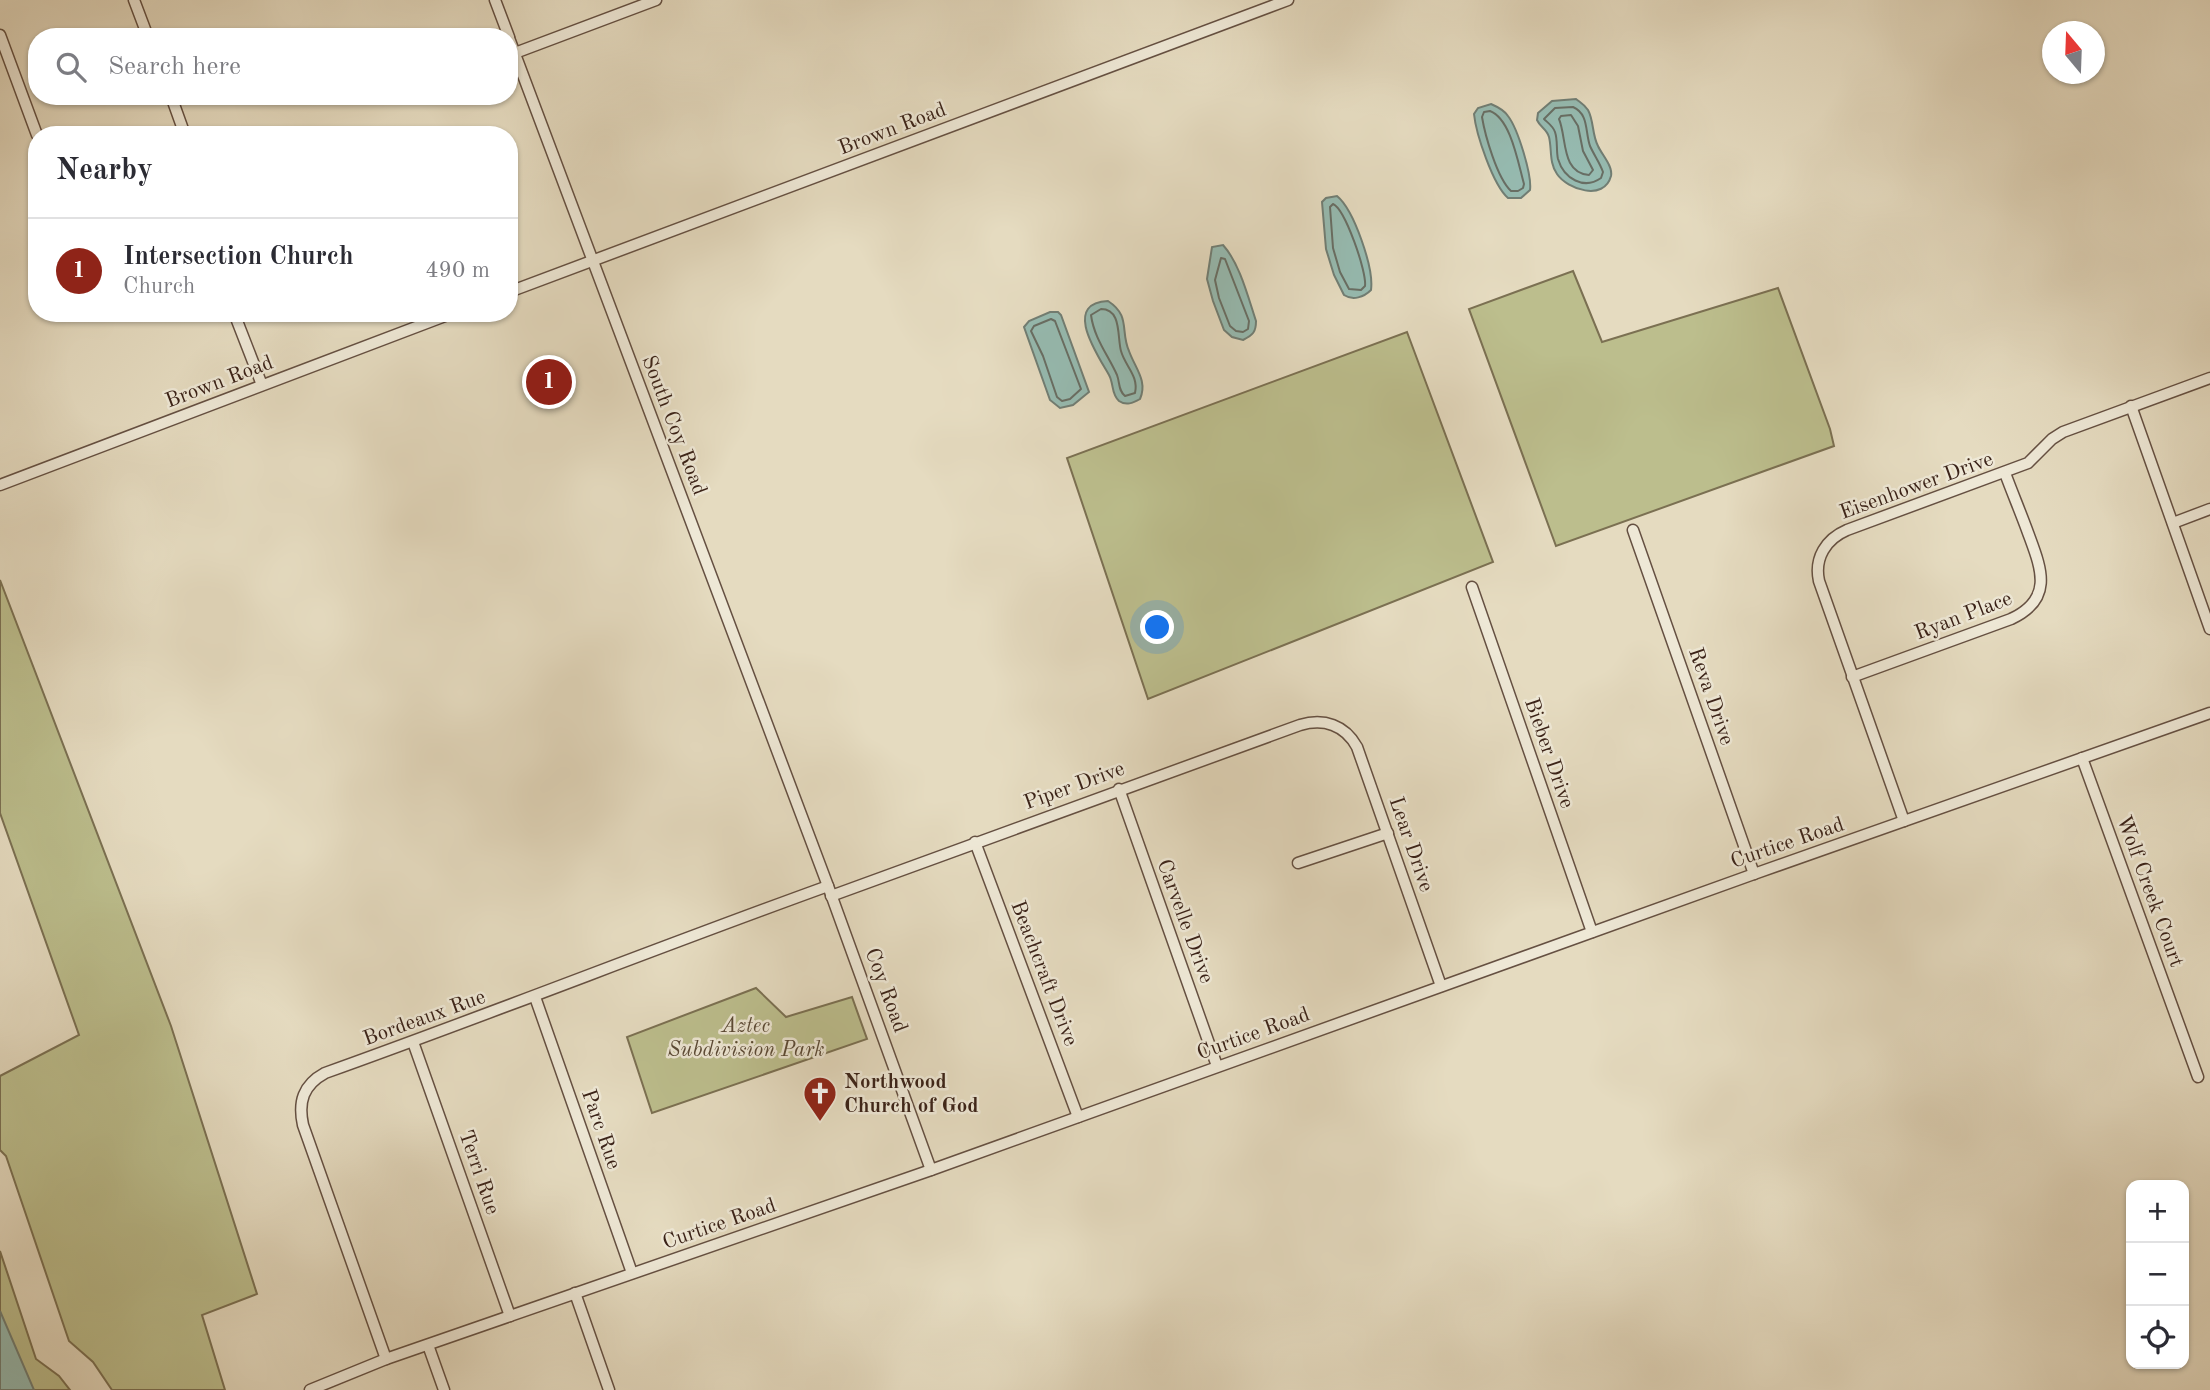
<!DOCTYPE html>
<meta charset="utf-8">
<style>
:root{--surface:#fff;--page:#f7f7f7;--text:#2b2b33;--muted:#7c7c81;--line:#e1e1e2;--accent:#8f2418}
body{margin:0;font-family:"Old Standard TT",serif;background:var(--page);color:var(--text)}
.controls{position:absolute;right:21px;bottom:21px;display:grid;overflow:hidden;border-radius:14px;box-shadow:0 2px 5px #0004}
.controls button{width:63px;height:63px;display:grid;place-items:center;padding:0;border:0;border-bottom:2px solid var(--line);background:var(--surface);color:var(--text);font:35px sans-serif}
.compass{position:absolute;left:2042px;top:21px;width:63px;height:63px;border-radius:50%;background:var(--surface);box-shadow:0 2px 5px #0004;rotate:341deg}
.you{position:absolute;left:1158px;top:628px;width:24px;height:24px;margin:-18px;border:5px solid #fff;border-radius:50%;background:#1a73e8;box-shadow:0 0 0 10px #1a73e833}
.badge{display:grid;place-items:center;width:46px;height:46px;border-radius:50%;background:var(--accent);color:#fff;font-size:23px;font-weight:700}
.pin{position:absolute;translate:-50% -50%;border:4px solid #fff;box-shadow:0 2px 7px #0006}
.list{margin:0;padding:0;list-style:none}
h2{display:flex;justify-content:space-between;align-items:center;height:91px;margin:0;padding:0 28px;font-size:30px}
h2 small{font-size:23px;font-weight:400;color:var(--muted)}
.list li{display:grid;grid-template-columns:46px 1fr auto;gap:21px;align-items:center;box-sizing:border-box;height:105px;padding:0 28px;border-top:2px solid var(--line)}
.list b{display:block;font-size:26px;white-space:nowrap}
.list p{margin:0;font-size:23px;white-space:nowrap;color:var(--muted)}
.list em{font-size:23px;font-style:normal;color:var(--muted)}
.icon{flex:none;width:38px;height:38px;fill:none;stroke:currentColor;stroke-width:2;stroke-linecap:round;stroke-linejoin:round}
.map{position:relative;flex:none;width:2210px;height:1390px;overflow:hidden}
.search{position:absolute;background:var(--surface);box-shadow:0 2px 5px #0004;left:28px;top:28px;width:490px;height:77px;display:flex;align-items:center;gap:18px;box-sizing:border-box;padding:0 24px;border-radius:28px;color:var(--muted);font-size:26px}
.panel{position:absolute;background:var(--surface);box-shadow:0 2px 5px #0004;left:28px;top:126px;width:490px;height:196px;border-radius:28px}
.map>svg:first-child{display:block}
</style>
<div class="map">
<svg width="2210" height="1390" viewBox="0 0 2210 1390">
<rect width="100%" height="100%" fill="#e5dbc0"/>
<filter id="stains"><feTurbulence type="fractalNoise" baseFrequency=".00286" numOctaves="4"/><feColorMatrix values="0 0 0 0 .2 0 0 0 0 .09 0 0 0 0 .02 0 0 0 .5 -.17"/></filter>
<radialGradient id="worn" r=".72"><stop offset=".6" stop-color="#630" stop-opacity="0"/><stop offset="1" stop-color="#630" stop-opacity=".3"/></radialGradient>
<g fill="#bcbe8d" stroke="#7b7052" stroke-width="2">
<path d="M 1573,271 L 1602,342 L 1778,288 L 1830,429 L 1834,446 L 1556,546 L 1469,309 Z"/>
<path d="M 1407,332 L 1493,562 L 1148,699 L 1067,458 Z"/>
<path d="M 0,580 L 171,1026 L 257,1294 L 202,1315 L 225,1390 L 112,1390 L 93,1362 L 69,1341 L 6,1156 L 0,1150 L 0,1076 L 79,1035 L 0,813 Z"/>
<path d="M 756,988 L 786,1017 L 852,997 L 867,1039 L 652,1113 L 627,1037 Z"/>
<path d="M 0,1251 L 36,1359 L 59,1376 L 70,1390 L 0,1390 Z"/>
</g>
<g fill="#96bbb1" stroke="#717e74" stroke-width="2">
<path d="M 1576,99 C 1581,103 1584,104 1588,110 C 1594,121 1592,135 1598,146 C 1602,155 1613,166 1611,176 C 1604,202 1567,189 1557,174 C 1549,163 1552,149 1549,137 C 1547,129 1540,127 1537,120 L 1538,113 L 1552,101 Z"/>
<path d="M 1491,104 C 1498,107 1504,110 1508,116 C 1518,129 1532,175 1530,190 L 1521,198 L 1508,198 C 1493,185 1476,134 1474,114 L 1478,108 Z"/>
<path d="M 1337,196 C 1354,210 1374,268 1371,290 C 1364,297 1353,301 1344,295 L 1334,275 L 1326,249 L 1322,202 L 1326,198 Z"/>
<path d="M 1223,245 C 1240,264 1248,297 1256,321 C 1256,332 1253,335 1243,340 L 1232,337 L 1224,330 L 1213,301 L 1207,279 L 1212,247 Z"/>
<path d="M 1108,301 C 1131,316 1120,331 1129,351 C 1135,368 1148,381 1140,399 C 1133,403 1126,406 1119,401 C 1111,394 1114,384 1109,375 C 1097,354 1062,303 1108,301 Z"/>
<path d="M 1050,312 L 1058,312 L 1061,315 L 1089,392 L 1073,405 L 1060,408 L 1050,400 L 1024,327 L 1029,321 Z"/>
<path d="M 0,1311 L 34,1390 L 0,1390 Z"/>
</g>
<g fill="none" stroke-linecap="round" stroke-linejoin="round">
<g stroke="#686e64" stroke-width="2">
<path d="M 1573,107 C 1589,114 1585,132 1590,146 C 1594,155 1600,163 1603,172 L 1601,178 C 1584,190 1564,179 1558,159 C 1556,150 1558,141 1555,132 C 1553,126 1548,123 1544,119 L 1555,108 Z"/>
<path d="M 1490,111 C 1511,119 1518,163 1524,184 L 1523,188 L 1518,191 L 1511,191 C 1497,178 1485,135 1482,117 L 1484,112 Z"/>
<path d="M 1571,115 L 1578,126 L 1583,151 L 1593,170 L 1589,175 C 1561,173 1567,138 1559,119 L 1561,116 Z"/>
<path d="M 1333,204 C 1345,209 1367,272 1365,286 L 1361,290 L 1349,289 L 1340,272 L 1333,248 L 1330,207 Z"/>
<path d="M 1221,258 L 1225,259 L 1249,321 L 1248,329 L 1243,332 L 1236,331 L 1230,326 L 1219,298 L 1215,280 Z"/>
<path d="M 1101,309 C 1122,309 1117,337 1121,351 C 1125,366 1139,376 1135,393 L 1125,396 C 1118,390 1120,383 1117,375 C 1108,355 1094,338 1091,315 Z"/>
<path d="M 1051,319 L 1055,321 L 1081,389 L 1070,399 L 1062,401 L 1057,397 L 1043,356 L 1031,331 L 1034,326 Z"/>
</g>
<defs>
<g id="minor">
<path d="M 134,0 L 148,37"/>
<path d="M 495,0 L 509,37"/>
<path d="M 0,35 L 37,135"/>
<path d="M 509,38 L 828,886 L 931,1170"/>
<path d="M 515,53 L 656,0"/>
<path d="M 171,96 L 185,135"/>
<path d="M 509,292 L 1288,0"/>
<path d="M 234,313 L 262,385"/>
<path d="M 2131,406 L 2210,629"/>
<path d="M 0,485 L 453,313"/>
<path d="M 2173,523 L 2210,509"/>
<path d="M 1633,530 L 1754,874"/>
<path d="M 1472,587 L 1592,932"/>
<path d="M 1852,677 L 2011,619 C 2056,598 2040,566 2027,530 C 2020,511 2012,492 2005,473"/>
<path d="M 2082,758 L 2198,1077"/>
<path d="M 1119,789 L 1217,1066"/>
<path d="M 1904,821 L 1819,581 C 1814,558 1826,539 1847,530 L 2028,463 L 2052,439 L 2063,432 L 2210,378"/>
<path d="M 975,842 L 1078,1117"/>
<path d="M 1298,863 L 1388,833"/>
<path d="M 831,896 L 1300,725 C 1324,718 1345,725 1357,747 L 1441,986"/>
<path d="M 535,997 L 632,1273"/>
<path d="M 413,1042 L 510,1316"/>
<path d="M 575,1293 L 609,1390"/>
<path d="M 428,1345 L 444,1390"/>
<path d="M 386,1359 L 303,1125 C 298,1102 303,1085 325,1073 C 493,1013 659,947 828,886"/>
<path d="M 310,1390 L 386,1359 L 931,1170 L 1754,874 L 2210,713"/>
</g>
</defs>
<use href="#minor" stroke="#655042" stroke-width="13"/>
<use href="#minor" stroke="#eee8d6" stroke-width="10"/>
</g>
<defs>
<symbol id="church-pin" viewBox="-11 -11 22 30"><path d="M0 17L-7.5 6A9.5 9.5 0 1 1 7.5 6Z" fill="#8f2418" stroke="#eee8d6"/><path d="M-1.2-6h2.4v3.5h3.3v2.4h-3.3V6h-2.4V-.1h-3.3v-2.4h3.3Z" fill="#fff"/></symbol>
</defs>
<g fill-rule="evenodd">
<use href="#church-pin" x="801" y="1074" width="38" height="52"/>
</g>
<g text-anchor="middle" stroke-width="5" stroke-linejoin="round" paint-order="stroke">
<g font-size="21" fill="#3a2218" stroke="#eee8d6">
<text transform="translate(892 128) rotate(-21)" y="7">Brown Road</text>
<text transform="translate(219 381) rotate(-21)" y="7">Brown Road</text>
<text transform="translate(675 425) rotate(69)" y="7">South Coy Road</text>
<text transform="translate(1916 485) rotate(-20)" y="7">Eisenhower Drive</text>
<text transform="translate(1963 615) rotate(-21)" y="7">Ryan Place</text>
<text transform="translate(1712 696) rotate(71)" y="7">Reva Drive</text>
<text transform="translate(1550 753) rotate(71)" y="7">Bieber Drive</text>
<text transform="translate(1074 785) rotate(-20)" y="7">Piper Drive</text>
<text transform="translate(1787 842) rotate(-19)" y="7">Curtice Road</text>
<text transform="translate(1412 844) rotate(71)" y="7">Lear Drive</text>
<text transform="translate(2151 891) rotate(70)" y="7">Wolf Creek Court</text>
<text transform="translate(1186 921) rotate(70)" y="7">Carvelle Drive</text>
<text transform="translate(1045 973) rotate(69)" y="7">Beachcraft Drive</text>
<text transform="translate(887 990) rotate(70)" y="7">Coy Road</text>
<text transform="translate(424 1017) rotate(-20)" y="7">Bordeaux Rue</text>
<text transform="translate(1253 1033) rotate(-20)" y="7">Curtice Road</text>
<text transform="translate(602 1129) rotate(71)" y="7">Parc Rue</text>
<text transform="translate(480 1172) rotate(71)" y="7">Terri Rue</text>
<text transform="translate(719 1223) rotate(-19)" y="7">Curtice Road</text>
</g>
<g font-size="21" font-style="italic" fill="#5a4935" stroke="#eee8d6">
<text x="746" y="1032">Aztec<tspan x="746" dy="24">Subdivision Park</tspan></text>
</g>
<g font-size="21" font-weight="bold" fill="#3a2218" stroke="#eee8d6" text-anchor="start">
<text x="844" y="1088">Northwood<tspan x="844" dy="24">Church of God</tspan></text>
</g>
</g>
<rect width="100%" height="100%" filter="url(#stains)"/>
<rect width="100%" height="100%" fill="url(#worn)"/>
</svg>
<div class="controls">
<button>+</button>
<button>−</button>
<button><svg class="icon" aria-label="locate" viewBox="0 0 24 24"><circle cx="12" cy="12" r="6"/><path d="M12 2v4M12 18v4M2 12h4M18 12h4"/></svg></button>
</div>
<svg class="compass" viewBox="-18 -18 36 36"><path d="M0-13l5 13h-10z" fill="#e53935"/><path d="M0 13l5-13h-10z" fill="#7c7c81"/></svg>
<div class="you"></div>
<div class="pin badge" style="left:549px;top:382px">1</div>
<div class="search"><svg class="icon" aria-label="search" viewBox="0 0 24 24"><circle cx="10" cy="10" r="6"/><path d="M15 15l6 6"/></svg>Search here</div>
<section class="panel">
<h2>Nearby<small></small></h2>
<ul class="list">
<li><span class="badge">1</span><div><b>Intersection Church</b><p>Church</p></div><em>490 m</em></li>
</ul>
</section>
</div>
